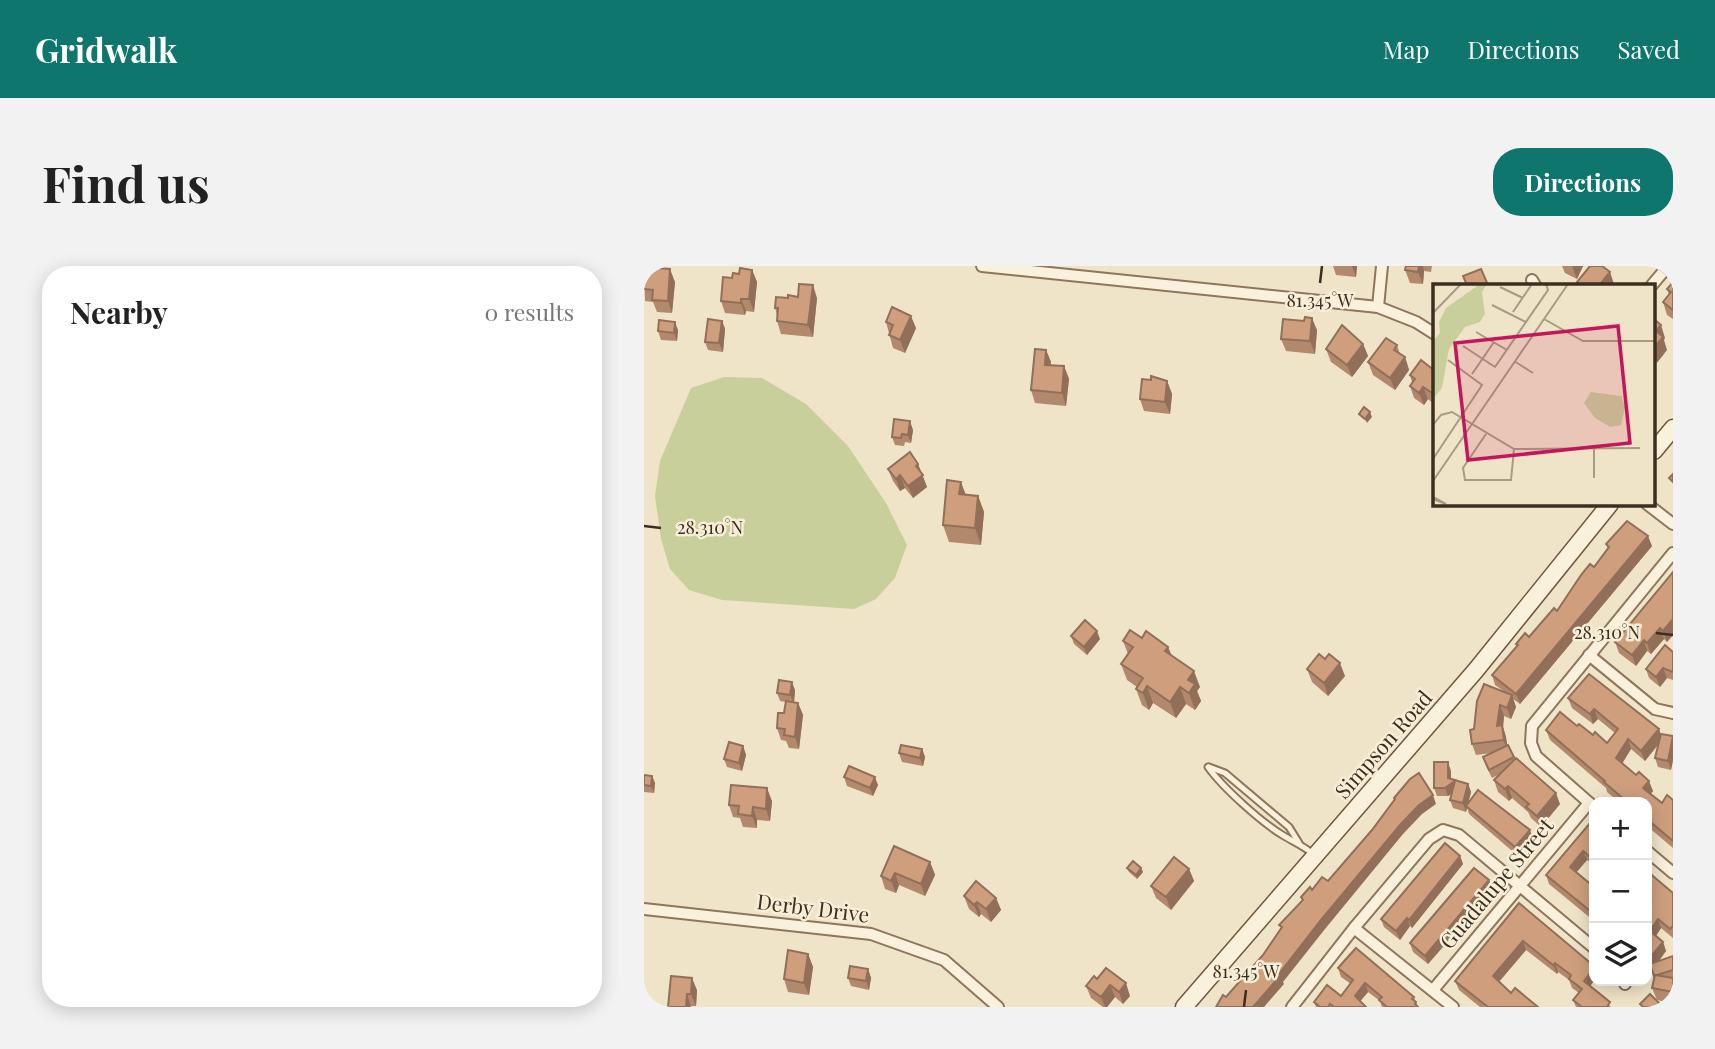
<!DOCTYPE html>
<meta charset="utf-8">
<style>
:root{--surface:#fff;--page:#f2f2f2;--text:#222;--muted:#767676;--line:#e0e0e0;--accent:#0f766e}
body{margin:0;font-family:"Playfair Display",serif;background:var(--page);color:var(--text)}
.controls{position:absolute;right:21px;bottom:21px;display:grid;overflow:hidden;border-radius:14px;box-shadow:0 4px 18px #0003}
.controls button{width:63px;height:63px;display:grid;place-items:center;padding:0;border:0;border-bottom:2px solid var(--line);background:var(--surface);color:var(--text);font:35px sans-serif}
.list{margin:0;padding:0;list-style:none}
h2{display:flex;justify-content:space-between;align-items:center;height:91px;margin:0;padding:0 28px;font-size:30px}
h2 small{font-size:23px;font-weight:400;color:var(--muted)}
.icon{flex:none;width:38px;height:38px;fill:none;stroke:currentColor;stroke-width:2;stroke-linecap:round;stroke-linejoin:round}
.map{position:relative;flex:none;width:1029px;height:741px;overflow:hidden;border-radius:28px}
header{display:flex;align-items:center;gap:42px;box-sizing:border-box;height:98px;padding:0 35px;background:var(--accent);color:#fff}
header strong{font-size:33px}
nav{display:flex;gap:38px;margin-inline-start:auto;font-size:24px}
.intro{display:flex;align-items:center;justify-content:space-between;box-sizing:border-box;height:168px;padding:0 42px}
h1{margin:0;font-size:49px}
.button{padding:18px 32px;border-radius:28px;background:var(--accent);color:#fff;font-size:24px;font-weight:700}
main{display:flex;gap:42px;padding:0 42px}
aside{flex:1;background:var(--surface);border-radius:28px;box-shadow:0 4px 18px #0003}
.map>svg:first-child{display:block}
</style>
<header>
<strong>Gridwalk</strong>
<nav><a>Map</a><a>Directions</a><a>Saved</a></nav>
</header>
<div class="intro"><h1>Find us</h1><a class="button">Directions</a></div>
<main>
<aside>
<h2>Nearby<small>0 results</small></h2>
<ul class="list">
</ul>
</aside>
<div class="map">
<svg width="1029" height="741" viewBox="0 0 1029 741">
<rect width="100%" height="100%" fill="#f0e4c8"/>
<path fill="#c9cf9b" d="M 80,111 L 118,112 L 162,138 L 204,180 L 242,237 L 263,279 L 251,312 L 232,333 L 210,343 L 78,334 L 45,324 L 26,303 L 17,273 L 11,230 L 16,195 L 47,122 Z"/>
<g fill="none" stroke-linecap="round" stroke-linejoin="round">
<defs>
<g id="service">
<path d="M 564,501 C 579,522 618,557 640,570 C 650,576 659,580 668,587"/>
<path d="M 565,501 L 581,507 L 645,561 L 655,577"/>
</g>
<g id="minor">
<path d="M 338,0 L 734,41 L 772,56 L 791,68"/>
<path d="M 888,14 L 891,19"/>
<path d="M 1008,19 L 1024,0"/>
<path d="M 734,41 L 738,0"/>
<path d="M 1003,238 L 1029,258"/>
<path d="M 945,389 L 1011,443 L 1029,447"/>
<path d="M 950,541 L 892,490 L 887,477 L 888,460 L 1029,287"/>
<path d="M 1003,585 L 1029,607"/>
<path d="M 0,643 L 227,668 L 300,694 L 354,741"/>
<path d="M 710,662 L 809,741"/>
<path d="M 980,715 L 981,718"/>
<path d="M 789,724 L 945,537"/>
<path d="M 648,741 L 710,662 L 785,573 L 799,564 L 815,569 L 950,682"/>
</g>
<g id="secondary">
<path d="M 1010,185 L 1029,162"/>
<path d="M 540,741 L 832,404 L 966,238"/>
</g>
</defs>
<use href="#service" stroke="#8d765c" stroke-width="9"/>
<use href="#minor" stroke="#8d765c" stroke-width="14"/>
<use href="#secondary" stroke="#6f573f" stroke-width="19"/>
<use href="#service" stroke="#faf1dc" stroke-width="5"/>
<use href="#minor" stroke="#faf1dc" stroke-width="10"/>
<use href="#secondary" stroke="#faf1dc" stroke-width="16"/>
</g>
<g fill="#b2896c">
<path d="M 689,0 L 713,0 L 712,11 L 692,9 Z"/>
<path d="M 762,0 L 788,0 L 787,6 L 780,5 L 779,18 L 766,17 L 761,4 Z"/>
<path d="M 918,0 L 939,0 L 933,13 L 921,7 Z"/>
<path d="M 0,1 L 31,16 L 28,47 L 13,46 L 9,36 L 1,35 Z"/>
<path d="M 108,4 L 113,16 L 110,46 L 102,45 L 101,49 L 81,47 L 77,35 L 88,12 L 95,8 Z"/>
<path d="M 1029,16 L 1029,53 L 1023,49 L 1019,36 L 1025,29 L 1023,23 Z"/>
<path d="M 154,31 L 173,32 L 169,71 L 137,68 L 133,55 L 133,49 L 131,42 L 144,32 Z"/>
<path d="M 78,55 L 81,63 L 79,86 L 64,84 L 61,76 Z"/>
<path d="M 242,56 L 272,62 L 261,87 L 249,82 Z"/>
<path d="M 34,64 L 33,75 L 17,74 L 14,65 Z"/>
<path d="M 673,64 L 671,88 L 642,85 L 637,73 Z"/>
<path d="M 719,78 L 724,90 L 708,111 L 687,96 L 682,83 Z"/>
<path d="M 753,79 L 756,88 L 761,91 L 765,104 L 751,124 L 729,109 L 724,96 Z"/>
<path d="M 402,84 L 407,96 L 406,99 L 420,100 L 425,113 L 422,140 L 391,137 L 387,124 Z"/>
<path d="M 791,105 L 791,139 L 784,133 L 780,139 L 770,132 L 766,120 L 768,116 L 766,109 Z"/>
<path d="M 523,115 L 528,128 L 526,148 L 500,145 L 496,133 Z"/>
<path d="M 269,164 L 267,177 L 261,176 L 260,180 L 251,179 L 248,171 Z"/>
<path d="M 274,198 L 283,221 L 269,232 L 261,222 L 256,225 L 249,215 L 244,203 Z"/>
<path d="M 321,228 L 334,230 L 340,246 L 337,279 L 305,276 L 299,259 Z"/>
<path d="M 962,278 L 1008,280 L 876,438 L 869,433 L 872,441 L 867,453 L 860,450 L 859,461 L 862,471 L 863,479 L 864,479 L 871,493 L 916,538 L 897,561 L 887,552 L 884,546 L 868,532 L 865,535 L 854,526 L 850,514 L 856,508 L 848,512 L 842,500 L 839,491 L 848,487 L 832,489 L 828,478 L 830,463 L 861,426 L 851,419 L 848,409 L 873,380 L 872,378 L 885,371 L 913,345 L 950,301 L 964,283 Z"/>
<path d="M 1029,306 L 1029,369 L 1023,376 L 1020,373 L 1007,388 L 1003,385 L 992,400 L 975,387 L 971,376 Z"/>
<path d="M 427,370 L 456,373 L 443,389 L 430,378 Z"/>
<path d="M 498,372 L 524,381 L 528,390 L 556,421 L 553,425 L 557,435 L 551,444 L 542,438 L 532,452 L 509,437 L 505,444 L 498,439 L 492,423 L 493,421 L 483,414 L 477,398 L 484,388 L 479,375 Z"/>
<path d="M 1029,386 L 1029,414 L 1023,412 L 1016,421 L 1005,412 L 1002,403 Z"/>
<path d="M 663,403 L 701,410 L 684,430 L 668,416 Z"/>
<path d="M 151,424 L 150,436 L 154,437 L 159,449 L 155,483 L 145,482 L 142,475 L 137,474 L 133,462 L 140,447 L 142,436 L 136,435 L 133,427 Z"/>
<path d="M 924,432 L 1015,463 L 1017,469 L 1029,470 L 1029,494 L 1027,504 L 1014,501 L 1011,492 L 1015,478 L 1001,495 L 987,483 L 978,498 L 1009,525 L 1006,528 L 1018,537 L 1029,534 L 1029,582 L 1003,560 L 1003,536 L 975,536 L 963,526 L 962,522 L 906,474 L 902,464 L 933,460 L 963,477 L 971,467 L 954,453 L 949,458 L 928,442 Z"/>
<path d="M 99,480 L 102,489 L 98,505 L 83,501 L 80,493 Z"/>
<path d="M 278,483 L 281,491 L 279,500 L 258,496 L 255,487 Z"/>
<path d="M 807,505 L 807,513 L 824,518 L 827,526 L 824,537 L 889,572 L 874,590 L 825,548 L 823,541 L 822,546 L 809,542 L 806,534 L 807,528 L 804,530 L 793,530 L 790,522 Z"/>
<path d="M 0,509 L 8,510 L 11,517 L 10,527 L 0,526 Z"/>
<path d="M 200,511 L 234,519 L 229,530 L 203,520 Z"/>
<path d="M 128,535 L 126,555 L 113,554 L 113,562 L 99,561 L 96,552 L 89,551 L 85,539 Z"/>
<path d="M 950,560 L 950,600 L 943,594 L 933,606 L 950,621 L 950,655 L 905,618 L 902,609 Z"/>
<path d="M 816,590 L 819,598 L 768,662 L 766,660 L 756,674 L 740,661 L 737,653 Z"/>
<path d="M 286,596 L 291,609 L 281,630 L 255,619 L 252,627 L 241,623 L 237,610 Z"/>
<path d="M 483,602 L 497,602 L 499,606 L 493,613 L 485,606 Z"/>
<path d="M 545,603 L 550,615 L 527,644 L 512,632 L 507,620 Z"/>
<path d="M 1003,605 L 1029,627 L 1029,672 L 1017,662 L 1012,670 L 1019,676 L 1022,685 L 1015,695 L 1029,690 L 1029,738 L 1013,734 L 1008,722 L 1010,711 L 1006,700 L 1003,697 Z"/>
<path d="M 849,623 L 784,698 L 769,686 L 766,677 Z"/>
<path d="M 320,630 L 352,632 L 357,644 L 347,656 L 337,648 L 335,651 L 325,643 Z"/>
<path d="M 875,637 L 950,715 L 946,720 L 967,741 L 977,741 L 932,741 L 929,734 L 935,727 L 928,722 L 925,714 L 914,706 L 913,708 L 882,684 L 855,716 L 867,727 L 894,741 L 836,741 L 815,724 L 811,715 Z"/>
<path d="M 164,688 L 169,701 L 165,729 L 144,726 L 140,713 Z"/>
<path d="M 694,702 L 770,731 L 774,741 L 738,741 L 736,735 L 724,726 L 716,735 L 722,741 L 672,741 L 670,736 L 697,730 L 707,718 L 697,711 Z"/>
<path d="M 224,703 L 227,712 L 225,724 L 207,720 L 204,712 Z"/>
<path d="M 27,710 L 53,724 L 52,740 L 24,741 Z"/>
<path d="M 453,713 L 486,730 L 479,738 L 471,731 L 463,741 L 459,741 L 447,732 L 442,720 Z"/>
</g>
<g fill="#916f58">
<path d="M 708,0 L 713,0 L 712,11 Z"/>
<path d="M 775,0 L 779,0 L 780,5 L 779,18 L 774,6 Z"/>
<path d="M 928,0 L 939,0 L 933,13 Z"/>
<path d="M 26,3 L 31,16 L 28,47 L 24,35 Z"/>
<path d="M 108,4 L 113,16 L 110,46 L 105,33 Z"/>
<path d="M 966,6 L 970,18 L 969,19 L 957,19 L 957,17 Z"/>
<path d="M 169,19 L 173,32 L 169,71 L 164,59 Z"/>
<path d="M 97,33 L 102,45 L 101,49 L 97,37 Z"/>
<path d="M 267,50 L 272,62 L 261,87 L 256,74 Z"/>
<path d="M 668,52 L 673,64 L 671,88 L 666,75 Z"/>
<path d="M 78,55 L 81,63 L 79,86 L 75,77 Z"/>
<path d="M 31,56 L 34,64 L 33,75 L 30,67 Z"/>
<path d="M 1017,59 L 1021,72 L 1020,74 L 1023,84 L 1013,97 L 1010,88 L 1012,65 Z"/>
<path d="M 719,78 L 724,90 L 708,111 L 703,99 Z"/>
<path d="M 402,84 L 407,96 L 405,111 L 401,99 Z"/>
<path d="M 761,91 L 765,104 L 751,124 L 746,112 Z"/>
<path d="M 420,100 L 425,113 L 422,140 L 418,127 Z"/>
<path d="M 523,115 L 528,128 L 526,148 L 521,136 Z"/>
<path d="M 779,121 L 784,133 L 780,139 L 775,127 Z"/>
<path d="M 726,146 L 728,151 L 723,157 L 721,153 Z"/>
<path d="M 266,155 L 269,164 L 267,177 L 264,169 Z"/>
<path d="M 274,198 L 283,221 L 269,232 L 264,220 L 272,200 Z"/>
<path d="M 256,209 L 261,222 L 256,225 L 252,213 Z"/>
<path d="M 317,216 L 323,232 L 315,228 Z"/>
<path d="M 334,230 L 340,246 L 337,279 L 331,262 Z"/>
<path d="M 1004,270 L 1008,280 L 876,438 L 872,428 Z"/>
<path d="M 1029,353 L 1029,369 L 1023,376 L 1019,365 Z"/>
<path d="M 1016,362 L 1020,373 L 1007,388 L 1003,377 Z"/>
<path d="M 453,365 L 456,373 L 443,389 L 440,381 Z"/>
<path d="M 1000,374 L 1003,385 L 992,400 L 988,389 Z"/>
<path d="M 524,381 L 530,397 L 521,385 Z"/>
<path d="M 696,397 L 701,410 L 684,430 L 680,417 Z"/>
<path d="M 1019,402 L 1023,412 L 1016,421 L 1012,411 Z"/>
<path d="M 550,405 L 556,421 L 553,425 L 557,435 L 551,444 L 545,427 L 544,414 Z"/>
<path d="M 148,416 L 151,424 L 150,437 L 146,429 Z"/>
<path d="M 503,420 L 509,437 L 505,444 L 499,427 Z"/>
<path d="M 536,421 L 542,438 L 532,452 L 526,436 Z"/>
<path d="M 868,429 L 872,441 L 867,453 L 863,442 Z"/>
<path d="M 154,437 L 159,449 L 155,483 L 151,471 Z"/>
<path d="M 856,439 L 860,450 L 859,461 L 862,471 L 864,485 L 853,460 Z"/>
<path d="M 950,443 L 954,453 L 949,458 L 946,448 Z"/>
<path d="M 1015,463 L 1018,473 L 1001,495 L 997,485 Z"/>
<path d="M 1029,472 L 1029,494 L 1027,504 L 1024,495 Z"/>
<path d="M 984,473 L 987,483 L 975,502 L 972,492 Z"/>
<path d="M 99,480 L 102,489 L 98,505 L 95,497 Z"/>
<path d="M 278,483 L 281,491 L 279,500 L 276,492 Z"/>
<path d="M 804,496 L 807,505 L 807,518 L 811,515 L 814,524 L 804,530 L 801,522 L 804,512 Z"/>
<path d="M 8,510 L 11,517 L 10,527 L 7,520 Z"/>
<path d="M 231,511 L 234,519 L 229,530 L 226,522 Z"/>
<path d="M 1005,515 L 1009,525 L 1003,532 L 999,522 Z"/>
<path d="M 824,518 L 827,526 L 822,546 L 819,537 Z"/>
<path d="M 864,520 L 868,532 L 865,535 L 861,523 Z"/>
<path d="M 123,522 L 128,535 L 126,555 L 122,543 Z"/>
<path d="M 912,527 L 916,538 L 897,561 L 893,550 Z"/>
<path d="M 789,529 L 792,538 L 778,548 L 759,568 L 681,663 L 639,716 L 640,718 L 620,741 L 609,741 L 677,654 L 756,559 L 775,539 Z"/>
<path d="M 109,541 L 113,554 L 113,562 L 108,550 Z"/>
<path d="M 886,564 L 889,572 L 874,590 L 871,581 Z"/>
<path d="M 939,585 L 943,594 L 929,610 L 926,601 Z"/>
<path d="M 816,590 L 819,598 L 768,662 L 765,654 Z"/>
<path d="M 286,596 L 291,609 L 281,630 L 277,618 Z"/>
<path d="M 497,602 L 499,606 L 493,613 L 492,609 Z"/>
<path d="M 545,603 L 550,615 L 527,644 L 522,631 Z"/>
<path d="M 251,607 L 255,619 L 252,627 L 247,615 Z"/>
<path d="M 845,614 L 849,623 L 784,698 L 781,690 Z"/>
<path d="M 352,632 L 357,644 L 347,656 L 342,643 Z"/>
<path d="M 333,636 L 337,648 L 335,651 L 330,639 Z"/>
<path d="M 763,652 L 766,660 L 756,674 L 752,665 Z"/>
<path d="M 1014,653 L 1017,662 L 1009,674 L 1006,665 Z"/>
<path d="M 879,675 L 882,684 L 852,719 L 849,710 Z"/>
<path d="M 1019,676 L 1022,685 L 1009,702 L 1005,693 Z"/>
<path d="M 164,688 L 169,701 L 165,729 L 160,717 Z"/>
<path d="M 911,697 L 914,706 L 913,708 L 909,699 Z"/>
<path d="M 950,702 L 950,715 L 943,724 L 940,715 Z"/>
<path d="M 224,703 L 227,712 L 225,724 L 222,715 Z"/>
<path d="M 48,712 L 53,724 L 52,740 L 47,728 Z"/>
<path d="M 482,717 L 486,730 L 479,738 L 475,726 Z"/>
<path d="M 721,717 L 724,726 L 714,738 L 711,730 Z"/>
<path d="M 466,719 L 471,731 L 463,741 L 461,741 L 457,731 Z"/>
<path d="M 43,728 L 47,741 L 42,741 Z"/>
</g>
<g fill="#cf9f7d" stroke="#916f58" stroke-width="2">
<path d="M 762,0 L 775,0 L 774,6 L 761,4 Z"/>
<path d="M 946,0 L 958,0 L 966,6 L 957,17 L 959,19 L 938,19 L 933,16 Z"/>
<path d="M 0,1 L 26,3 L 24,35 L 8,34 L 9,24 L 0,23 Z"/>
<path d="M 96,2 L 108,4 L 105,33 L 97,33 L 97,37 L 77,35 L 79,11 L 88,12 L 89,7 L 95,8 Z"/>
<path d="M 837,3 L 844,19 L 823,19 L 819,10 Z"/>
<path d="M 1029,16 L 1029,44 L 1019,36 L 1027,26 L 1023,23 Z"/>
<path d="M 155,18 L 169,19 L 164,59 L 133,55 L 134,42 L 131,42 L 132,31 L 144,32 L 144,29 L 154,31 Z"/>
<path d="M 248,41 L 267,50 L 256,74 L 245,69 L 249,59 L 242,56 Z"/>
<path d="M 661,51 L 668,52 L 666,75 L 637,73 L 639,53 L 660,55 Z"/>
<path d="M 64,53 L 78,55 L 75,77 L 61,76 Z"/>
<path d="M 1010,53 L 1017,59 L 1012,65 L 1019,71 L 1010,82 Z"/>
<path d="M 15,54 L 31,56 L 30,67 L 14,65 Z"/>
<path d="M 698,59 L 719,78 L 703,99 L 682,83 Z"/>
<path d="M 742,72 L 753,79 L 750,84 L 761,91 L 746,112 L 724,96 Z"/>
<path d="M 391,83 L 402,84 L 401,99 L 420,100 L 418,127 L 387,124 Z"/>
<path d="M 777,94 L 791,105 L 791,129 L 779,121 L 775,127 L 766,120 L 771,113 L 766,109 Z"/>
<path d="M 507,110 L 523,115 L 521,136 L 496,133 L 498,113 L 507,114 Z"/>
<path d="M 720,141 L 726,146 L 721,153 L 715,148 Z"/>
<path d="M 250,153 L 266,155 L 264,169 L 258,168 L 257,172 L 248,171 Z"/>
<path d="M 266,186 L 274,198 L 272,200 L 279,209 L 264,220 L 256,209 L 252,213 L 244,203 Z"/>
<path d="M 1029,208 L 1029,216 L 1025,212 Z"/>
<path d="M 303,214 L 317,216 L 315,228 L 334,230 L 331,262 L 299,259 Z"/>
<path d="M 983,255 L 1004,270 L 872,428 L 848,409 L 874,379 L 872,378 L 881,367 L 885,371 L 910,342 L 913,345 L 937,309 L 946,298 L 950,301 L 965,281 L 962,278 Z"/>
<path d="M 1029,306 L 1029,353 L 1019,365 L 1016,362 L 1003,377 L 1000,374 L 988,389 L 971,376 Z"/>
<path d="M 441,354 L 453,365 L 440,381 L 427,370 Z"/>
<path d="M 486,364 L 498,372 L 502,365 L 524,381 L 521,385 L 550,405 L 544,414 L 551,418 L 545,427 L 536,421 L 526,436 L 503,420 L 499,427 L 492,423 L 499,412 L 477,398 L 489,381 L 479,375 Z"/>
<path d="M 1021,379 L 1029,386 L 1029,406 L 1019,402 L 1012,411 L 1002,403 Z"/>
<path d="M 675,388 L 681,393 L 685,388 L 696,397 L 680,417 L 663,403 Z"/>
<path d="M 945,408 L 1015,463 L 997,485 L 984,473 L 972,492 L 992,509 L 995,506 L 1005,515 L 999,522 L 1018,537 L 1023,529 L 1029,534 L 1029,575 L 1003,553 L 1003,536 L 983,536 L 960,516 L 961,515 L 902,464 L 916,446 L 933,460 L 935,458 L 949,469 L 951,466 L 963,477 L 974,463 L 950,443 L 946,448 L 924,432 Z"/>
<path d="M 135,414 L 148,416 L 146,429 L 133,427 Z"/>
<path d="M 840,418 L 868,429 L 863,442 L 856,439 L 853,460 L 858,459 L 860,474 L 828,478 L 826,464 L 830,463 L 833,435 Z"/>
<path d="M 142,435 L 154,437 L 151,471 L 140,469 L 141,463 L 133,462 L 134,447 L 140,447 Z"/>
<path d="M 1017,468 L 1029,470 L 1024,495 L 1011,492 Z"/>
<path d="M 85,476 L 99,480 L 95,497 L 80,493 Z"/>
<path d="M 257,479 L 278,483 L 276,492 L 255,487 Z"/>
<path d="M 864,479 L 870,491 L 845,504 L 839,491 Z"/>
<path d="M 872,492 L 912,527 L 893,550 L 882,541 L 885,538 L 864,520 L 861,523 L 850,514 Z"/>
<path d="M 790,496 L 804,496 L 804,512 L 824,518 L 819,537 L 806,534 L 811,515 L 801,522 L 790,522 Z"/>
<path d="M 205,500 L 231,511 L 226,522 L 200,511 Z"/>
<path d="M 775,507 L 789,529 L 775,539 L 756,559 L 677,654 L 635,708 L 637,709 L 609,741 L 572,741 L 579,729 L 582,731 L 619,689 L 638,661 L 635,659 L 659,634 L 657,631 L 666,621 L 668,624 L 678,611 L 684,615 L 728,564 L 751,533 L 750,532 L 766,513 Z"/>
<path d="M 0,509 L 8,510 L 7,520 L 0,519 Z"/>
<path d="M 87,519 L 123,522 L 122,543 L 109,541 L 108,550 L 94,548 L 95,540 L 85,539 Z"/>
<path d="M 834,524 L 886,564 L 871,581 L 822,540 Z"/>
<path d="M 946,557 L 950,560 L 950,594 L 939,585 L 926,601 L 950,621 L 950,648 L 902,609 Z"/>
<path d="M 801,577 L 816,590 L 765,654 L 763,652 L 752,665 L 737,653 Z"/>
<path d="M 250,580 L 286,596 L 277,618 L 251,607 L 247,615 L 237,610 Z"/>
<path d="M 530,591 L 545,603 L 522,631 L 507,620 Z"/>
<path d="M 489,595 L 497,602 L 492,609 L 483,602 Z"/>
<path d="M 830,602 L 845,614 L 781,690 L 766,677 Z"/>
<path d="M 1003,605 L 1029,627 L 1029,660 L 1026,663 L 1014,653 L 1006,665 L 1019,676 L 1005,693 L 1003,691 L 1003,646 L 1005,642 L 1003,640 Z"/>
<path d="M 332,615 L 352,632 L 342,643 L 333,636 L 330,639 L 320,630 Z"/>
<path d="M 875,637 L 950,700 L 950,702 L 940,715 L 966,736 L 963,741 L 938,741 L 929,734 L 938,723 L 925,713 L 927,709 L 911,697 L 909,699 L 879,675 L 849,710 L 867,727 L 871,722 L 894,741 L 844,741 L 811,715 Z"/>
<path d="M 712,682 L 770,731 L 768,733 L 772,736 L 771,738 L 774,741 L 743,741 L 735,734 L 738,731 L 721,717 L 711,730 L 722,741 L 690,741 L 686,738 L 684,741 L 676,741 L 670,736 L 683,719 L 697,730 L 709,714 L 694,702 Z"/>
<path d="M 144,684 L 164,688 L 160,717 L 140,713 Z"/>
<path d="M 1029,690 L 1029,704 L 1013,709 L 1011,709 L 1010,710 L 1006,698 Z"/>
<path d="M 206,700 L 224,703 L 222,715 L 204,712 Z"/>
<path d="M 462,702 L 482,717 L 475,726 L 466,719 L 457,731 L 442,720 L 450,710 L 453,713 Z"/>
<path d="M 1011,709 L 1029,712 L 1029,726 L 1008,722 Z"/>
<path d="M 27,710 L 48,712 L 47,728 L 43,728 L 42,741 L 24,741 Z"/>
<path d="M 1006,728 L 1019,741 L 999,741 L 996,738 Z"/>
</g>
<path fill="none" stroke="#3d2e20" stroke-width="2.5" d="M 676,17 L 678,0M 0,260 L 17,262M 1012,367 L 1029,369M 600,741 L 602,724"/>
<g text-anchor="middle" stroke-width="5" stroke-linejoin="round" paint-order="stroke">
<g font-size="21" fill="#3d2e20" stroke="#f7eed8">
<text transform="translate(740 479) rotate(-49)" y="7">Simpson Road</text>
<text transform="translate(853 618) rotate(-50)" y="7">Guadalupe Street</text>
<text transform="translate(169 643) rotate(7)" y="7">Derby Drive</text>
</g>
</g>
<g transform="translate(789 18)">
<rect width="222" height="222" fill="#f0e4c8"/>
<path d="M 47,0 L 54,0 L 49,8 L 52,30 L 47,38 L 32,43 L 16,65 L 9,104 L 0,115 L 0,57 L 7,49 L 6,38 L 13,24 ZM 158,108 L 188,112 L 192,123 L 188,141 L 177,143 L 162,134 L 151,119 Z" fill="#c9cf9b"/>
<path fill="none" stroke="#a89b85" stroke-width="2" d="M 67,3 L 90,14M 59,21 L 93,38M 80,28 L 99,0M 0,29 L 28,0M 111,35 L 150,57 L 223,57M 43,48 L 74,66M 30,62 L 62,83 L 115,6 L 113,0M 81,77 L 100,89M 39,90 L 61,58M 0,141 L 8,131 L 19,128 L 81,165 L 207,164M 53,150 L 30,184 L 32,196 L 78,196 L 81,165M 0,175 L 49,101 L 15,76M 161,194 L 161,165M 0,197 L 135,0M 0,213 L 13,220 L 0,215M 105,222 L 130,222"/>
<path fill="#c2185b" fill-opacity="0.15" stroke="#c2185b" stroke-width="3.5" d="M 185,42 L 197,159 L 35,176 L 22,59 Z"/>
<rect width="222" height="222" fill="none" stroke="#3d2e20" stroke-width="3.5"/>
</g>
<g font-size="18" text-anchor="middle" fill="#3d2e20" stroke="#f7eed8" stroke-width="5" stroke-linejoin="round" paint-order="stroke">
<text x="676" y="41">81.345°W</text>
<text x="66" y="268">28.310°N</text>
<text x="963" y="373">28.310°N</text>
<text x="602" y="712">81.345°W</text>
</g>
</svg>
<div class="controls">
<button>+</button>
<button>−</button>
<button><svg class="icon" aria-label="layers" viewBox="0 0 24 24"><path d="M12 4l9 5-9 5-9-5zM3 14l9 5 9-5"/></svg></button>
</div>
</div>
</main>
